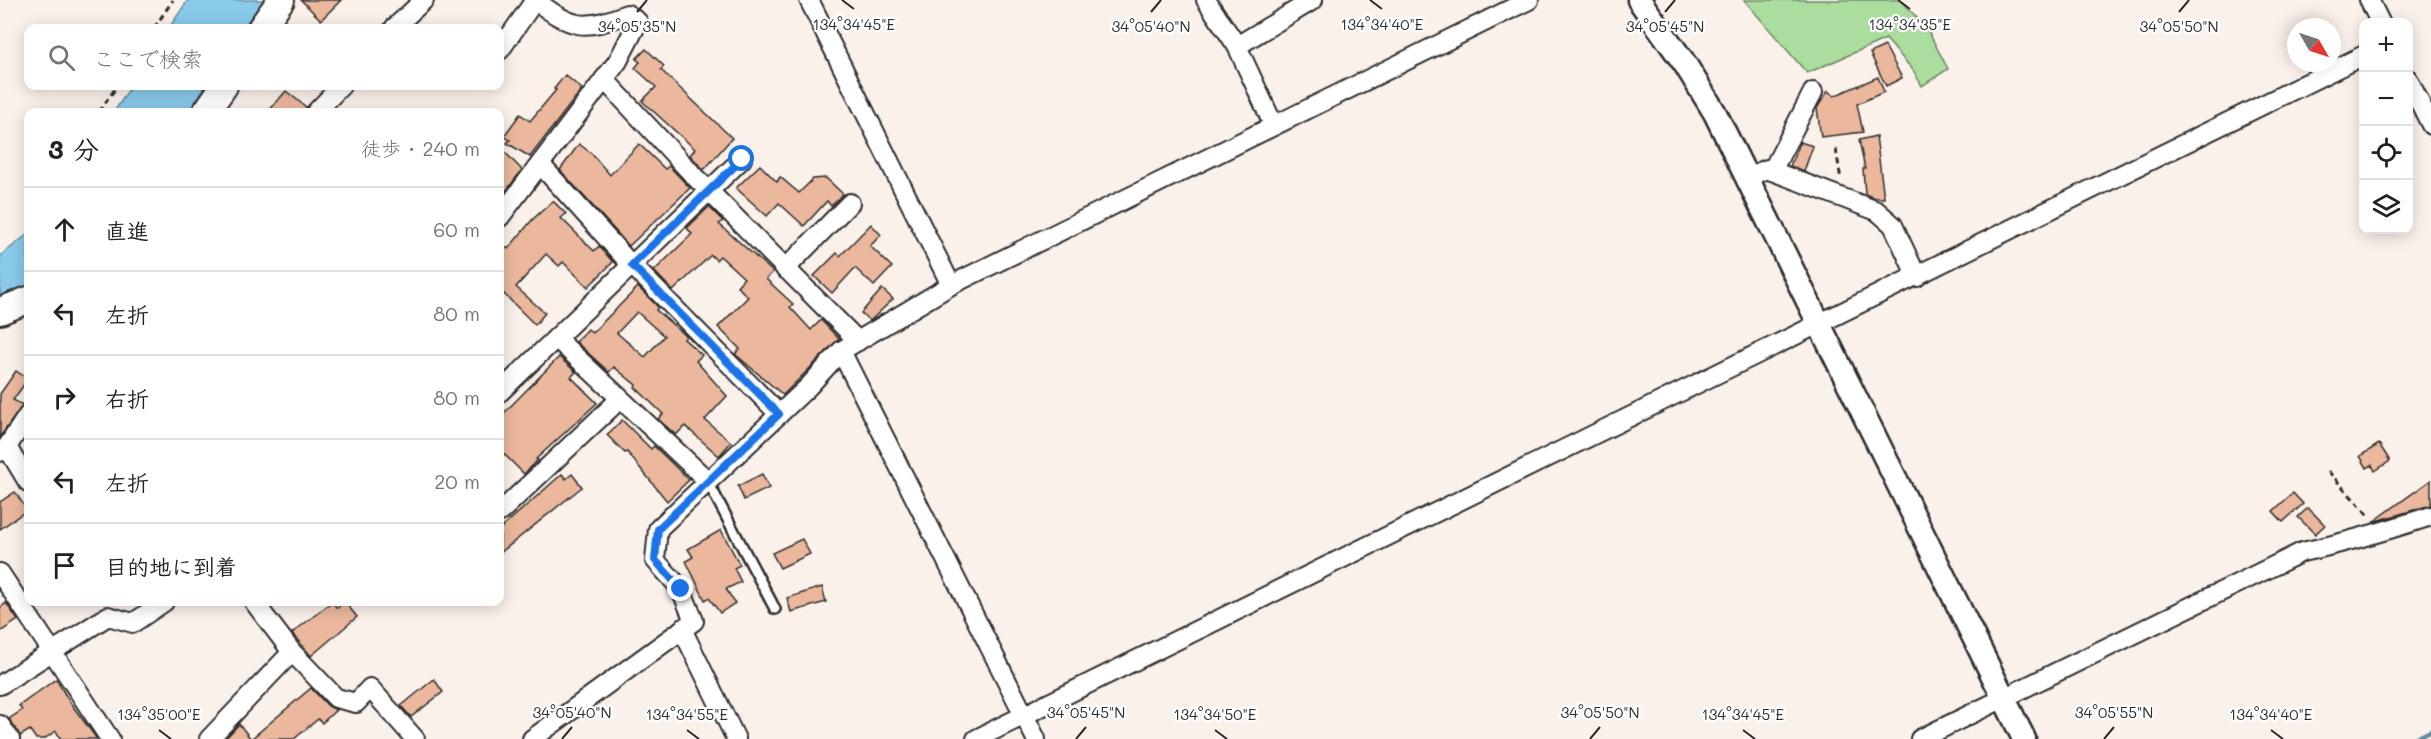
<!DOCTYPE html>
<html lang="ja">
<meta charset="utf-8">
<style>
:root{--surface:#fff;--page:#f6f6f6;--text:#222;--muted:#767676;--line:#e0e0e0}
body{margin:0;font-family:Mali,"Klee One",sans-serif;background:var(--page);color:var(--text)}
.controls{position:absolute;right:18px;top:18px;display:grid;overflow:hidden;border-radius:12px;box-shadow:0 3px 15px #0003}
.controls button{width:54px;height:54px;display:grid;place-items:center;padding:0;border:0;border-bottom:2px solid var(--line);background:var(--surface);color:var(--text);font:30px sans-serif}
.compass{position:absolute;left:2287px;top:18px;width:54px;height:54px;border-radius:50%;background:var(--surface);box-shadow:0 3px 15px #0003;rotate:129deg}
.stop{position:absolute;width:18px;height:18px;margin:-14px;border:4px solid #1a73e8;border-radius:50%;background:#fff}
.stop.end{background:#1a73e8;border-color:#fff;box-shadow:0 2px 6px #0008}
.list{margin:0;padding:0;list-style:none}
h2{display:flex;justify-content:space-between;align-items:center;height:78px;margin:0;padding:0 24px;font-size:26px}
h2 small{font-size:20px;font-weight:400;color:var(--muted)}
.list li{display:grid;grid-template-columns:39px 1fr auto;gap:18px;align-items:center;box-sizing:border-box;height:84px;padding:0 24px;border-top:2px solid var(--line)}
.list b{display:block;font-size:22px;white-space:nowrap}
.list em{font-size:20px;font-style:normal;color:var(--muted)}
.icon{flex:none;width:33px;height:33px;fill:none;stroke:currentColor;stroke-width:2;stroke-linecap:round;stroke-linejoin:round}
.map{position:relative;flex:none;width:2431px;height:739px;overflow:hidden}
.search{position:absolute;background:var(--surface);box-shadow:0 3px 15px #0003;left:24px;top:24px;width:480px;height:66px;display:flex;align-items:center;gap:15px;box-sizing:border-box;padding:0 21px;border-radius:12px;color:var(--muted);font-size:22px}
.panel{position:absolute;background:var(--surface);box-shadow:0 3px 15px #0003;left:24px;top:108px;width:480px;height:498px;border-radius:12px}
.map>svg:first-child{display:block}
</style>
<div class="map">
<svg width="2431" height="739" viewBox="0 0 2431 739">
<rect width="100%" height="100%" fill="#fbf1eb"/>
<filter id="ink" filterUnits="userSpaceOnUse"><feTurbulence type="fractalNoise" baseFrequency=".0167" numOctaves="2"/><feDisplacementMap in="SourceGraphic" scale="12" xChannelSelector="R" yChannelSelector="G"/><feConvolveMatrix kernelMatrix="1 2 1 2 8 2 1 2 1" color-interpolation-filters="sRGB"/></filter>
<g filter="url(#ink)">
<path fill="#aadd9e" stroke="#6a8464" stroke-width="1.5" d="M 1744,0 L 1901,0 L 1927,29 L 1948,69 L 1922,86 L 1913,70 L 1886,39 L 1807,73 Z"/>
<g fill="#89c9ea" stroke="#638a9e" stroke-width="1.5">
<path d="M 188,0 L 264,0 L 243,28 L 169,28 Z"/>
<path d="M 131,86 L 206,86 L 188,112 L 114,112 Z"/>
<path d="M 28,234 L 28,293 L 0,303 L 0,256 Z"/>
</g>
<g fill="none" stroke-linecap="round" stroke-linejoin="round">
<path stroke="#638a9e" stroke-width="5" d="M 2415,739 L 2431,731"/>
</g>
<g fill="#ebb89d" stroke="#2b2b2b" stroke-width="1.5" fill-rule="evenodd">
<path d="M 301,0 L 341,0 L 321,20 Z"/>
<path d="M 1885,46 L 1902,78 L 1886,86 L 1870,53 Z"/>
<path d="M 646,49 L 664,66 L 661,70 L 732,138 L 704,170 L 690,155 L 695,149 L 642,101 L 656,87 L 635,68 L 640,62 L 636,59 Z"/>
<path d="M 565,75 L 582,89 L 530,157 L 507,143 L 510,140 L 504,136 L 520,114 L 530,121 L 556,90 L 554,89 Z"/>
<path d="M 1878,77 L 1884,92 L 1857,104 L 1863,132 L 1821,137 L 1817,108 L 1828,91 L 1834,96 Z"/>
<path d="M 286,91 L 306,107 L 305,112 L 268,112 Z"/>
<path d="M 1876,136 L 1884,198 L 1875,198 L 1865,194 L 1863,169 L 1865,169 L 1859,140 Z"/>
<path d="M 1800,142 L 1813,146 L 1804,171 L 1790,166 Z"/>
<path d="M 579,144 L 591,153 L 610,175 L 639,144 L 665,169 L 669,166 L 690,188 L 629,246 L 560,170 Z"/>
<path d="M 500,147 L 522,170 L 500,199 Z"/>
<path d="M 760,165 L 777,182 L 780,177 L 799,193 L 813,179 L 826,178 L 843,194 L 831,206 L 827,201 L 804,226 L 779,203 L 767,216 L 736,188 Z"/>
<path d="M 553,201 L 566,214 L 561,218 L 594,251 L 599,246 L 613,262 L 588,287 L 563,262 L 559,266 L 546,254 L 516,287 L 545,313 L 535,325 L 500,290 L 500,242 L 508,249 L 533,219 Z"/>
<path d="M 709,207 L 723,221 L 719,224 L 773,272 L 766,279 L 793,304 L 790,307 L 811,330 L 821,320 L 839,339 L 783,395 L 735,354 L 740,349 L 718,327 L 748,297 L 737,286 L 744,278 L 720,256 L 716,260 L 711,255 L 673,291 L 654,271 L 692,234 L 687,228 Z"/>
<path d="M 871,224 L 881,235 L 870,246 L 892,267 L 874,286 L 855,268 L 832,293 L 814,276 L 837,253 L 840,256 Z"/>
<path d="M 638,287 L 658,307 L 656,310 L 686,336 L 684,339 L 702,355 L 696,361 L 727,396 L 705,420 L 731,442 L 719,456 L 685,426 L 676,435 L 658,419 L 663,414 L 635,387 L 636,385 L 614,367 L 609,372 L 576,342 L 588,329 L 592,333 ZM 637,312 L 664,336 L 645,357 L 617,333 Z"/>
<path d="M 882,289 L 893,299 L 870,321 L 861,313 Z"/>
<path d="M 559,357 L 576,372 L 571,377 L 597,403 L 536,459 L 538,460 L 524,474 L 500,450 L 500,417 Z"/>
<path d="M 16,371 L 28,379 L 13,400 L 23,405 L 0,437 L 0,394 Z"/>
<path d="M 622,420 L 651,449 L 654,446 L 689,480 L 667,501 L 627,452 L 625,453 L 607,435 Z"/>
<path d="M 2379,444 L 2390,461 L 2375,471 L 2372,465 L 2367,468 L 2360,456 Z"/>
<path d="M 562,474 L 566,479 L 572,474 L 582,487 L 500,553 L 500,529 Z"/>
<path d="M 762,474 L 769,488 L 744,500 L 738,486 Z"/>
<path d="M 2431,480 L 2431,505 L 2373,522 Z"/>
<path d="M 15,492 L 27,510 L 0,529 L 0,502 Z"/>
<path d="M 2293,493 L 2303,504 L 2283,522 L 2273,511 Z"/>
<path d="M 2308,508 L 2325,525 L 2315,534 L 2298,517 Z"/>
<path d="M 721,530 L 740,565 L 734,568 L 741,582 L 726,589 L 735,603 L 720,613 L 709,598 L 705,600 L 686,561 L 693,557 L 688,549 Z"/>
<path d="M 802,539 L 810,554 L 780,568 L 772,553 Z"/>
<path d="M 822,587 L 826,602 L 791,612 L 787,598 Z"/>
<path d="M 332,602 L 337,608 L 345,602 L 357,617 L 311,656 L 292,633 Z"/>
<path d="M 6,603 L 18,620 L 0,632 L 0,608 Z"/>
<path d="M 56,679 L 69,701 L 97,739 L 61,739 L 56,731 L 44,739 L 36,739 L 30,730 L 20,736 L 9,719 L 22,710 L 19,706 Z"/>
<path d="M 434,679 L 443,692 L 411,717 L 401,706 Z"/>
<path d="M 311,688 L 328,706 L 336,710 L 322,723 L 318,719 L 294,739 L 251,739 Z"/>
<path d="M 239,724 L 251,739 L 225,739 Z"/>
</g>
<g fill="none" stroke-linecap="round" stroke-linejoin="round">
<defs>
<path id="service" d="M 708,482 L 775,609"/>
<g id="minor">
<path d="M 809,0 L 951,285"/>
<path d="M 1206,0 L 1237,46 L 1313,0"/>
<path d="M 2369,0 L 2380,22"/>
<path d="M 394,28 L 424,0"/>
<path d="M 1237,46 L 1273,124"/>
<path d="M 500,50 L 535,0"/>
<path d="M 604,79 L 696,178 L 858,341"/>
<path d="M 2408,79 L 2431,125"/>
<path d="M 316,112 L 341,86"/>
<path d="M 540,164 L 625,258 L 779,414"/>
<path d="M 1772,171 L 1813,92"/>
<path d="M 1747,177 L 1767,169 L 1877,211 L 1893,225 L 1917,277"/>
<path d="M 500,217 L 618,61 L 638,22 L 627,14 C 583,31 573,29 535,0"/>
<path d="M 785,269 L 850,203"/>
<path d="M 556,338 L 708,481"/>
<path d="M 841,351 L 1036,739"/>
<path d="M 500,392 L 742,159"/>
<path d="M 7,447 L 28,482"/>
<path d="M 0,452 L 7,447 L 28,415"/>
<path d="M 500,512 L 620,399"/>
<path d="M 0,573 L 110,739"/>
<path d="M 254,602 L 292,652 L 336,698 L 356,703 L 370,688 L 415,739"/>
<path d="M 682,629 L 736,739"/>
<path d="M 0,685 L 108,616 L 133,623 L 164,602"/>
<path d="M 0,725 L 10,739"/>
<path d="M 209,739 L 292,652"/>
<path d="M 532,739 L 694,621 L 681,589 L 655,560 L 658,529 L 808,387 L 841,351 L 951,285 L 1529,0"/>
<path d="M 976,739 L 2364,55"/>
<path d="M 1920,739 L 2302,552 C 2346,543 2388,530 2431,516"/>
</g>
<path id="tertiary" d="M 1639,0 L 1685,64 L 1715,113 L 2024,739"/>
<g id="secondary">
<path d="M 261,28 L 281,0"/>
<path d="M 206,112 L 224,86"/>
<path d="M 0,311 L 28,300"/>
</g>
</defs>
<use href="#service" stroke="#2b2b2b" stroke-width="14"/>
<use href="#minor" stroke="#2b2b2b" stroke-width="22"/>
<use href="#tertiary" stroke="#2b2b2b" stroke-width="27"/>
<use href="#secondary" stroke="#2b2b2b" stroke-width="30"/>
<g stroke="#2b2b2b" stroke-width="3" stroke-dasharray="6 4.5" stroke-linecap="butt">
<path d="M 154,28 L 173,0"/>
<path d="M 99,112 L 117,86"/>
<path d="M 1836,149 L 1841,180"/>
<path d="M 2328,471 L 2369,516"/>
</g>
<use href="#service" stroke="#fff" stroke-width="9"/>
<use href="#minor" stroke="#fff" stroke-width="18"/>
<use href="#tertiary" stroke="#fff" stroke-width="22"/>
<use href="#secondary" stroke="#fff" stroke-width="26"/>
</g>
</g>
<g fill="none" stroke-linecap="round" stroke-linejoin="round" filter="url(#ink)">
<path stroke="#1a73e8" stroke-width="8" d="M 681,589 L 655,560 L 658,529 L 779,414 L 632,265 L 742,159"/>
</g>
<path fill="none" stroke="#2b2b2b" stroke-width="2" d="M 842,0 L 854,9M 1370,0 L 1382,9M 1898,0 L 1910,9M 637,12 L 647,0M 1151,12 L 1161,0M 1665,12 L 1675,0M 2179,12 L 2189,0M 159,730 L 171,739M 687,730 L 699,739M 1215,730 L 1227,739M 1743,730 L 1755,739M 2271,730 L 2283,739M 562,739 L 572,727M 1076,739 L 1086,727M 1590,739 L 1600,727M 2104,739 L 2114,727"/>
<g font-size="15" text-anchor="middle" fill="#2b2b2b" stroke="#fff" stroke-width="4.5" stroke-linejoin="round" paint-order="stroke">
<text x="854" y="30">134°34'45"E</text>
<text x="1382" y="30">134°34'40"E</text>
<text x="1910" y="30">134°34'35"E</text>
<text x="637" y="32">34°05'35"N</text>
<text x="1151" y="32">34°05'40"N</text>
<text x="1665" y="32">34°05'45"N</text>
<text x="2179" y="32">34°05'50"N</text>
<text x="572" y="718">34°05'40"N</text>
<text x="1086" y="718">34°05'45"N</text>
<text x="1600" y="718">34°05'50"N</text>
<text x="2114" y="718">34°05'55"N</text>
<text x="159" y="720">134°35'00"E</text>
<text x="687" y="720">134°34'55"E</text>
<text x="1215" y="720">134°34'50"E</text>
<text x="1743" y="720">134°34'45"E</text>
<text x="2271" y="720">134°34'40"E</text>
</g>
</svg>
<div class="controls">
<button>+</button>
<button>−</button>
<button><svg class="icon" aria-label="locate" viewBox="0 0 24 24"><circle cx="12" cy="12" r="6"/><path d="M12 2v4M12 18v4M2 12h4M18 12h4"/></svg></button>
<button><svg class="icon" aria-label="layers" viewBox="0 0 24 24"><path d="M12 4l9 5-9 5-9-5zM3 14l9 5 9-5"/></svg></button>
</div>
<svg class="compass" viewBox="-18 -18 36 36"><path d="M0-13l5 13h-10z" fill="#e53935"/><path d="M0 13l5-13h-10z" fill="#767676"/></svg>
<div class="stop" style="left:742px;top:159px"></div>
<div class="stop end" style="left:681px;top:589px"></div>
<div class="search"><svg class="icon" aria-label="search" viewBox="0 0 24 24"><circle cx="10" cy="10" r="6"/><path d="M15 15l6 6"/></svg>ここで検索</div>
<section class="panel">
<h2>3 分<small>徒歩 · 240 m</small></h2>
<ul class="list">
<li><svg class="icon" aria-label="ahead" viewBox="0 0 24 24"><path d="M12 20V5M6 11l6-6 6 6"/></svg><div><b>直進</b></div><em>60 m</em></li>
<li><svg class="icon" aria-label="left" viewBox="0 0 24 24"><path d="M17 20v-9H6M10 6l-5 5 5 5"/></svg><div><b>左折</b></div><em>80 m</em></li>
<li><svg class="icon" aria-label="right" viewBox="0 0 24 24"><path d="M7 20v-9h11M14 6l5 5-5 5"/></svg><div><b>右折</b></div><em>80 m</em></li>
<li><svg class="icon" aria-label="left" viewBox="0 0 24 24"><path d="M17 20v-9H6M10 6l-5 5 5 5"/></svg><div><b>左折</b></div><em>20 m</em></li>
<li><svg class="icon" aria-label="arrive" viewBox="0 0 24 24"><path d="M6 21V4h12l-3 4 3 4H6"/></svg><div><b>目的地に到着</b></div></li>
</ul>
</section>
</div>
